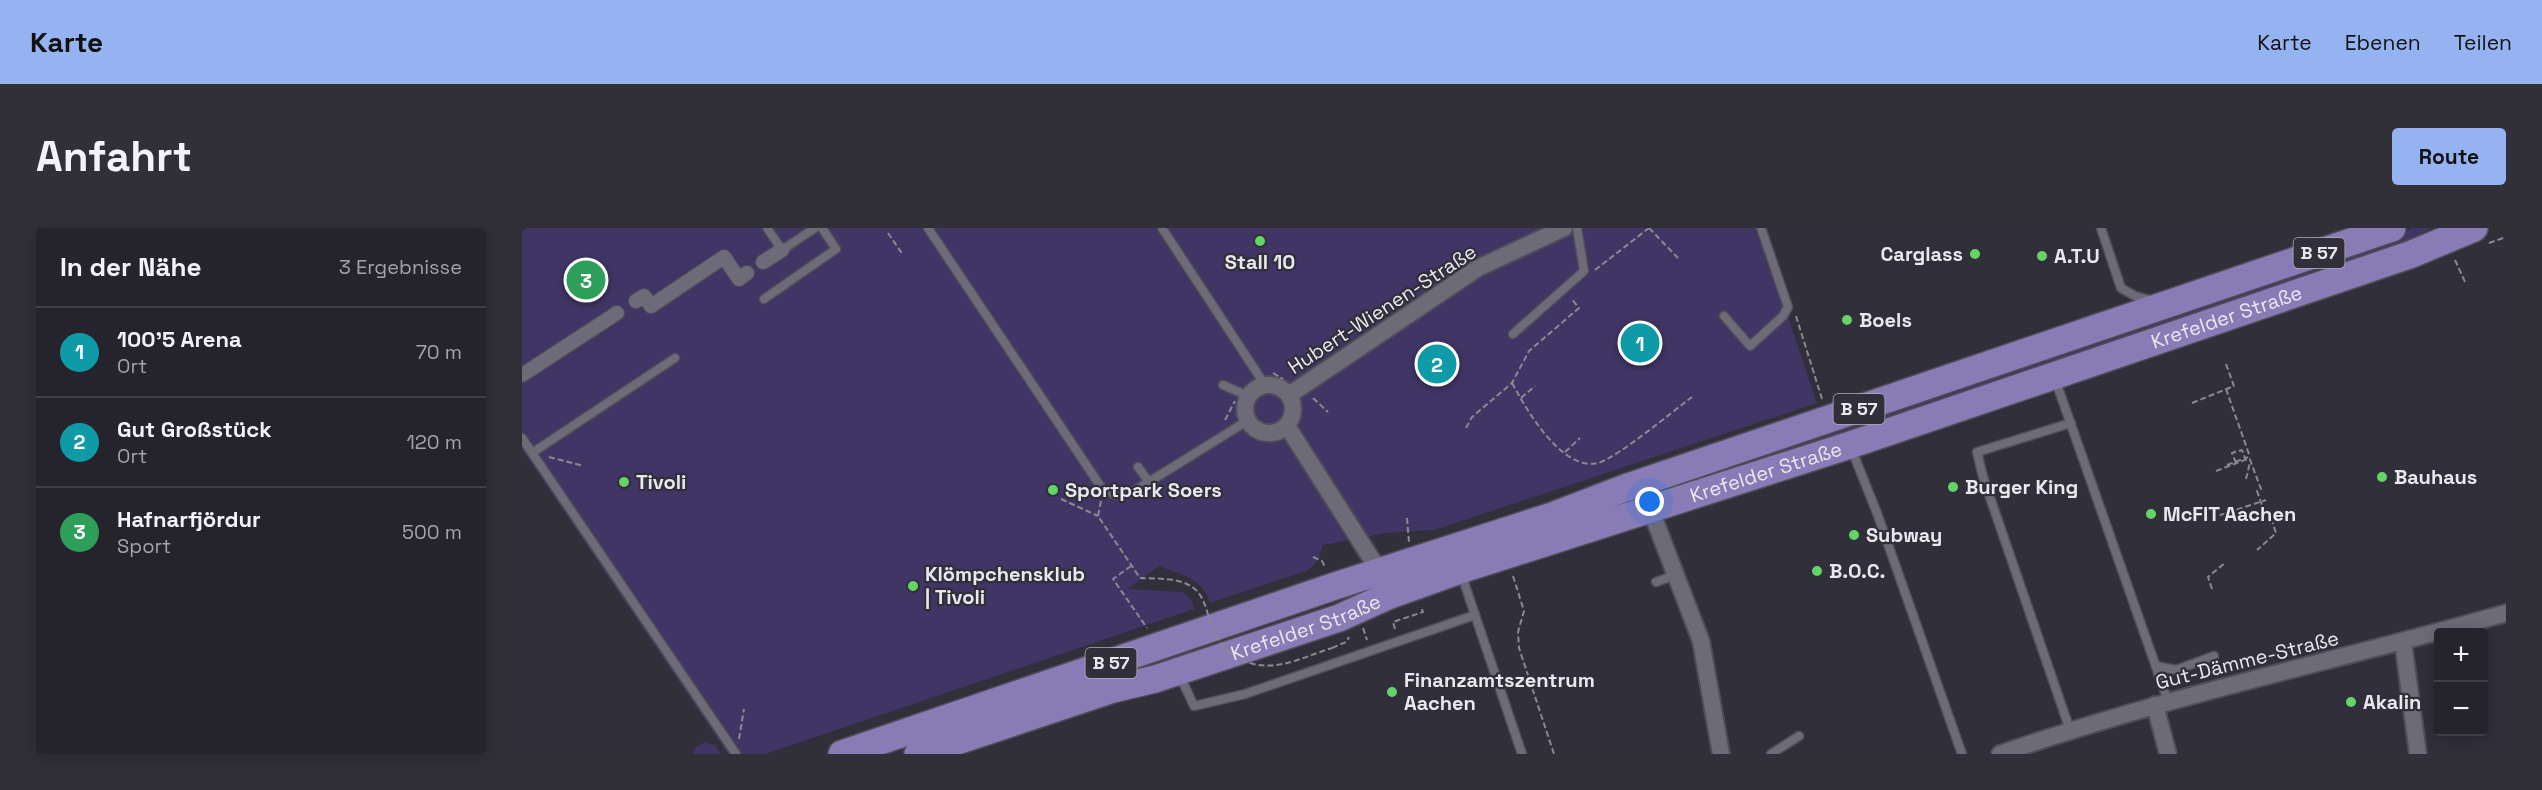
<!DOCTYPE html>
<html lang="de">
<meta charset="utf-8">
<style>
:root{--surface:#25232c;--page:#312f38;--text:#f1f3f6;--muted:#a3a4a9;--line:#424048;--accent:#95b2f1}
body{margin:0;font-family:"Space Grotesk",sans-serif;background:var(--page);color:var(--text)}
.controls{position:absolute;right:18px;bottom:18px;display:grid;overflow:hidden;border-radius:6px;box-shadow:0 3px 15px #0003}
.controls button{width:54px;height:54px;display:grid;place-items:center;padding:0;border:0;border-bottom:2px solid var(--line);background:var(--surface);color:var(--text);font:30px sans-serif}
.you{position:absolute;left:1128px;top:274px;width:21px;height:21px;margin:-15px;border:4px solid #fff;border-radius:50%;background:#1a73e8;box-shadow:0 0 0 9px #1a73e833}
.badge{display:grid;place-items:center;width:39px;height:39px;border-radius:50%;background:var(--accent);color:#fff;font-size:20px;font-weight:700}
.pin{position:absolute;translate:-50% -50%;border:3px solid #fff;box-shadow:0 2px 6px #0006}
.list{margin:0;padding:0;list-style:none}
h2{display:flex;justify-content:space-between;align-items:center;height:78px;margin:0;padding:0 24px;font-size:26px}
h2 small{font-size:20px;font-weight:400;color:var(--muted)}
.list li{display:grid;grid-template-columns:39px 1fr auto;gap:18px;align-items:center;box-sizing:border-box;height:90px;padding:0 24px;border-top:2px solid var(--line)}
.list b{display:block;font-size:22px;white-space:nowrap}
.list p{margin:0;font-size:20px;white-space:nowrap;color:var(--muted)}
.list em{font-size:20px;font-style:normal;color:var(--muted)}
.map{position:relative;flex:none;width:1984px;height:526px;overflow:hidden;border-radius:6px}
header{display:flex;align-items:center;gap:36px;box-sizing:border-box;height:84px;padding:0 30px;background:var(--accent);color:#111}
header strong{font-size:28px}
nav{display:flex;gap:33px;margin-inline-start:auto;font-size:21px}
.intro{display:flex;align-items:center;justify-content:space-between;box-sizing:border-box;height:144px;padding:0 36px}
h1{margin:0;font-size:42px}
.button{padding:15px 27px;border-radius:6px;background:var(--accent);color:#111;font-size:21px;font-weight:700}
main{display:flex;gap:36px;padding:0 36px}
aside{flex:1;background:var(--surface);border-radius:6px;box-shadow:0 3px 15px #0003}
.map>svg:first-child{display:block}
</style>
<header>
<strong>Karte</strong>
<nav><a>Karte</a><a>Ebenen</a><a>Teilen</a></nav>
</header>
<div class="intro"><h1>Anfahrt</h1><a class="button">Route</a></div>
<main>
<aside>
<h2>In der Nähe<small>3 Ergebnisse</small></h2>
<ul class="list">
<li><span class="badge" style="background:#0f9aa8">1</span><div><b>100’5 Arena</b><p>Ort</p></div><em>70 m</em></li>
<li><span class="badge" style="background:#0f9aa8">2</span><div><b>Gut Großstück</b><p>Ort</p></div><em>120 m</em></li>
<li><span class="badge" style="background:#2e9e5b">3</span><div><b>Hafnarfjördur</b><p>Sport</p></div><em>500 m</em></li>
</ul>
</aside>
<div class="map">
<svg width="1984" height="526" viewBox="0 0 1984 526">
<rect width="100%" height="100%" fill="#312f3a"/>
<g fill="#413565">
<path d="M 0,0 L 1236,0 L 1295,175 L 912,302 L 864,305 L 801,317 L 796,332 L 787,342 L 688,375 C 682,351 658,346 637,338 L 605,361 L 661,364 L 669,371 L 672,381 L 243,526 L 206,526 L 0,221 Z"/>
<path d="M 1890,0 L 1909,0 L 1888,13 C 1599,112 1311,217 1016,300 L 1876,8 Z"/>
<path d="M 183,514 L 193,517 L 198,526 L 171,526 L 174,519 Z"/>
</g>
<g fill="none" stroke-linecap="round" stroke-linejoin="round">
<defs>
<g id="service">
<path d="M 245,0 L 260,22 L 293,0"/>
<path d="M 406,0 L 581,262 L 594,267 L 609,265 L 725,193"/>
<path d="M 640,0 L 743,157"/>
<path d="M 1579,0 L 1599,60 L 1613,68 L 1632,73"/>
<path d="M 242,71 L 314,21 L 300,0"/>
<path d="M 1202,88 L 1228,118 L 1261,88 L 1266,79 L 1239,0"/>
<path d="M 991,106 L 1062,43 L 1055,0"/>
<path d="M 1533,151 L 1646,473"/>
<path d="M 701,157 L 726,168"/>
<path d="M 0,210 L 214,526"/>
<path d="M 1329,220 L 1355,285 L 1440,526"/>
<path d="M 10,225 L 153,130"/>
<path d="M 616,239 L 627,254"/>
<path d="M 1134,354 L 1154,347"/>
<path d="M 953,387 L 1000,526"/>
<path d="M 1634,438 L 1654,442 L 1692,428"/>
<path d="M 657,446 L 672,478 L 723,466 L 953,387 L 939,345"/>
<path d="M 1548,502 L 1461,249 L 1455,224 L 1549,195"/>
<path d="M 1249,526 L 1277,508"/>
</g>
<g id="pedestrian">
<path d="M 241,34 L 260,22"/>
<path d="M 114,73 L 122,68 L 129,78 L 202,29 L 217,51 L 225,45"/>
<path d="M 0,147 L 95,85"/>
</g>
<g id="minor">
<circle cx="747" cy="181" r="24"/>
<path d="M 767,167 L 956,40 L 1042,0"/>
<path d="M 765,198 L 861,349"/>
<path d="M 1128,280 L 1179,413 L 1199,526"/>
<path d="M 1881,414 L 1896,526"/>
<path d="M 1633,477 L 1646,526"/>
<path d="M 1478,526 C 1644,468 1815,433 1984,385"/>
</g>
<g id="primary">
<path d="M 320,526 L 813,358 L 1030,288 L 1103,260 L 1870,0"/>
<path id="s1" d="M 396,526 L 591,461 L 633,451 L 817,390 L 868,367 L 938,342 L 1328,217 L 1890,26 L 1952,0"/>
</g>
</defs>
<use href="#service" stroke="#4f4d57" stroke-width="11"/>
<use href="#pedestrian" stroke="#4f4d57" stroke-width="16"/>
<use href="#minor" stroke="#4f4d57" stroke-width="20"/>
<use href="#primary" stroke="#4f4d57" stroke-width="30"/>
<g stroke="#8a8992" stroke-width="2" stroke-dasharray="6 3" stroke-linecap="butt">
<path d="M 1127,0 L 1156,30"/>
<path d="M 366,5 L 379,24 L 378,28"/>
<path d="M 1967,15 L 1984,9"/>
<path d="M 1933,32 L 1944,56"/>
<path d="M 1073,42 L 1127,0"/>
<path d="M 1274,88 L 1300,171"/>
<path d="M 1704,136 L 1713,161"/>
<path d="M 751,145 L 761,151"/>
<path d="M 990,155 C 1004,181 1040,244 1076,235 C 1095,230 1151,183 1170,169"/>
<path d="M 1704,161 L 1728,229"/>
<path d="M 791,170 L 806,184"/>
<path d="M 999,170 L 1013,158"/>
<path d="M 1670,175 L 1712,158"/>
<path d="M 703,192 L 713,173"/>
<path d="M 944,200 L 950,189 L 990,155 L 1007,123 L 1057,80 L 1049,70"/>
<path d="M 1043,224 L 1058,210"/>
<path d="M 27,229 L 62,238"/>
<path d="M 1714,235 L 1710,225 L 1720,222 L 1723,230 L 1727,229 L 1739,261 L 1735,263 L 1742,283 L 1746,281 L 1754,305 L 1735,322"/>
<path d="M 1705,237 L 1723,230"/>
<path d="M 1694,243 L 1728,230"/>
<path d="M 1724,251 L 1728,234"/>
<path d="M 539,271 L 576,288"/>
<path d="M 579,273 L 576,288 L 618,350"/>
<path d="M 885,290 L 887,314"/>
<path d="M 1689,290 L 1744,272"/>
<path d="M 791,329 L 800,333 L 803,339"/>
<path d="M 609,338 L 591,351 L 625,400"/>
<path d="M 991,348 L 1002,383 L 996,404 L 997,420 L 1032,526"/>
<path d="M 1690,361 L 1686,349 L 1704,334"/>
<path d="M 841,400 L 845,412"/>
<path d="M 873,401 L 871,394 L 901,384 L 899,379"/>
<path d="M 810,420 L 824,414 L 827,409"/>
<path d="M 217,511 L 222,481"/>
</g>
<use href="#service" stroke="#6d6b78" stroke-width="8"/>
<use href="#pedestrian" stroke="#6d6b78" stroke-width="14"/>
<use href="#minor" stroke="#6d6b78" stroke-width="16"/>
<use href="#primary" stroke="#897bb6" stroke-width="27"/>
<path stroke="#8a8992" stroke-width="2" stroke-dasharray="6 3" stroke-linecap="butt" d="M 618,350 C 636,351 662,349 675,363 C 685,374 686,393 693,405 C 698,417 707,425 718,431 C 750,447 778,430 810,420"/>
</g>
<g fill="#65d467" stroke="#312f3a" stroke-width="2">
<circle cx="738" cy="13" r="6"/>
<circle cx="1453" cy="26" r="6"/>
<circle cx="1520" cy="28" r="6"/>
<circle cx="1325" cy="92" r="6"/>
<circle cx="1860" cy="249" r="6"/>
<circle cx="102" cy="254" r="6"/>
<circle cx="1431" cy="259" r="6"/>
<circle cx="531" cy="262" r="6"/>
<circle cx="1629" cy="286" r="6"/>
<circle cx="1332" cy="307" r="6"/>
<circle cx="1295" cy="343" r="6"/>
<circle cx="391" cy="358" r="6"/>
<circle cx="870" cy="464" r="6"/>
<circle cx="1829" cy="474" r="6"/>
</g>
<g text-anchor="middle" stroke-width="4.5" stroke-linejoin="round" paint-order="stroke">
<g fill="#312f3a" stroke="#b2b0b9" stroke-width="1.5">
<rect x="1771.5" y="10" width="51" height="30" rx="4.5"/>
<rect x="1311.5" y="166" width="51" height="30" rx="4.5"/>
<rect x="563.5" y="420" width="51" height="30" rx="4.5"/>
</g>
<g font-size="18" font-weight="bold" fill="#e9e8ef">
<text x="1797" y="31">B 57</text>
<text x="1337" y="187">B 57</text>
<text x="589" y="441">B 57</text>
</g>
<g font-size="20" font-weight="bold" fill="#e9e8ef" stroke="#312f3a" text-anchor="start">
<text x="1441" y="33" text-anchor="end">Carglass</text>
<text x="1532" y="35">A.T.U</text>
<text x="738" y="41" text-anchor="middle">Stall 10</text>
<text x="1337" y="99">Boels</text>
<text x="1872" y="256">Bauhaus</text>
<text x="114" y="261">Tivoli</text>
<text x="1443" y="266">Burger King</text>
<text x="543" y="269">Sportpark Soers</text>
<text x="1641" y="293">McFIT Aachen</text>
<text x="1344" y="314">Subway</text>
<text x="1307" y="350">B.O.C.</text>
<text x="403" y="353">Klömpchensklub<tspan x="403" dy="23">| Tivoli</tspan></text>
<text x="882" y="459">Finanzamtszentrum<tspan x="882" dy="23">Aachen</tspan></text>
<text x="1841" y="481">Akalin</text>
</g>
<g font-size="20" fill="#e9e8ef" stroke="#312f3a">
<text transform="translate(860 81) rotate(-33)" y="7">Hubert-Wienen-Straße</text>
<text dy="7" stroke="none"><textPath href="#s1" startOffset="1380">Krefelder Straße</textPath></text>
<text dy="7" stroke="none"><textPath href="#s1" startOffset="894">Krefelder Straße</textPath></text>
<text dy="7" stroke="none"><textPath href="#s1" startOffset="408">Krefelder Straße</textPath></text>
<text transform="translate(1725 432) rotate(-14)" y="7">Gut-Dämme-Straße</text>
</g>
</g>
</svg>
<div class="controls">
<button>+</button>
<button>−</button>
</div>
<div class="you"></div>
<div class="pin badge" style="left:1118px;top:115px;background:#0f9aa8">1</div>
<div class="pin badge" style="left:915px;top:136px;background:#0f9aa8">2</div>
<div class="pin badge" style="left:64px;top:52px;background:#2e9e5b">3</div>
</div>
</main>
